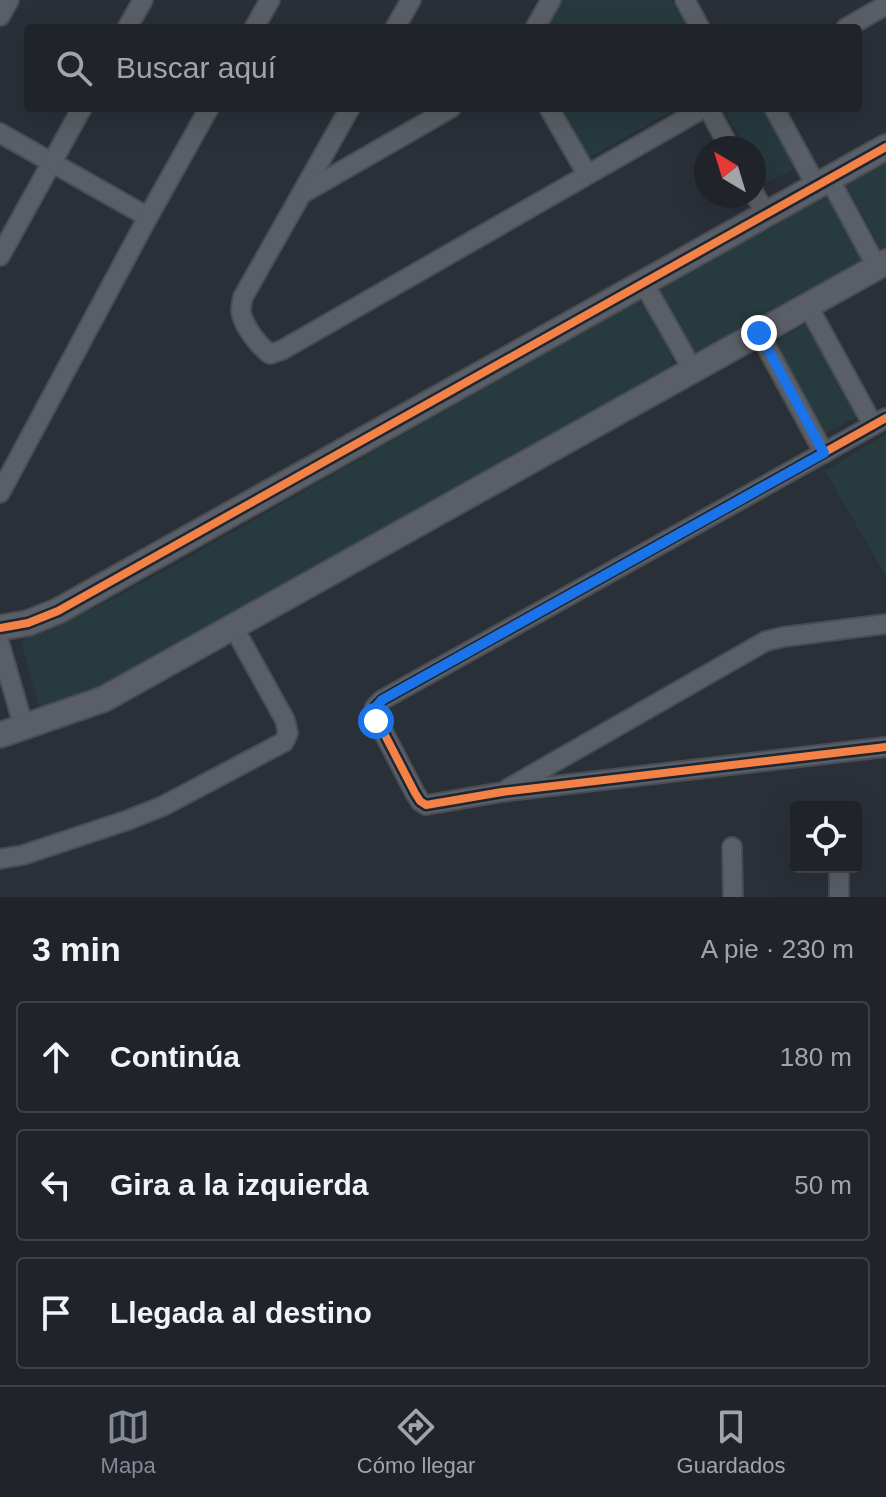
<!DOCTYPE html>
<html lang="es">
<meta charset="utf-8">
<style>
:root{--surface:#20242a;--page:#282c32;--text:#f1f3f6;--muted:#a2a4a8;--line:#3d4147;--accent:#848b96}
body{margin:0;font-family:Helvetica,sans-serif;background:var(--page);color:var(--text)}
.controls{position:absolute;right:24px;bottom:24px;display:grid;overflow:hidden;border-radius:8px;box-shadow:0 8px 32px #0002}
.controls button{width:72px;height:72px;display:grid;place-items:center;padding:0;border:0;border-bottom:2px solid var(--line);background:var(--surface);color:var(--text);font:40px sans-serif}
.compass{position:absolute;left:694px;top:136px;width:72px;height:72px;border-radius:50%;background:var(--surface);box-shadow:0 8px 32px #0002;rotate:322deg}
.stop{position:absolute;width:24px;height:24px;margin:-18px;border:6px solid #1a73e8;border-radius:50%;background:#fff}
.stop.end{background:#1a73e8;border-color:#fff;box-shadow:0 2px 8px #0008}
.list{margin:0;padding:0;list-style:none}
h2{display:flex;justify-content:space-between;align-items:center;height:104px;margin:0;padding:0 32px;font-size:34px}
h2 small{font-size:26px;font-weight:400;color:var(--muted)}
.list li{display:grid;grid-template-columns:52px 1fr auto;gap:24px;align-items:center;box-sizing:border-box;height:112px;margin:0 16px 16px;padding:0 16px;border:2px solid var(--line);border-radius:8px}
.list b{display:block;font-size:30px;white-space:nowrap}
.list em{font-size:26px;font-style:normal;color:var(--muted)}
.icon{flex:none;width:44px;height:44px;fill:none;stroke:currentColor;stroke-width:2;stroke-linecap:round;stroke-linejoin:round}
.map{position:relative;flex:none;width:886px;height:897px;overflow:hidden}
.search{position:absolute;background:var(--surface);box-shadow:0 8px 32px #0002;left:24px;right:24px;top:24px;height:88px;display:flex;align-items:center;gap:20px;box-sizing:border-box;padding:0 28px;border-radius:8px;color:var(--muted);font-size:30px}
.sheet{height:488px;background:var(--surface)}
nav{display:flex;justify-content:space-around;align-items:center;box-sizing:border-box;height:112px;border-top:2px solid var(--line);background:var(--surface);font-size:22px;color:var(--muted)}
nav a{display:grid;justify-items:center;gap:4px}
nav .on{color:var(--accent)}
.map>svg:first-child{display:block}
</style>
<div class="map">
<svg width="886" height="897" viewBox="0 0 886 897">
<rect width="100%" height="100%" fill="#2a3038"/>
<g fill="#273a3e">
<path d="M 561,0 L 672,0 L 688,28 L 546,28 Z"/>
<path d="M 563,108 L 678,108 L 589,157 Z"/>
<path d="M 735,108 L 767,108 L 799,166 L 764,184 L 754,165 L 754,148 L 745,148 L 726,113 Z"/>
<path d="M 886,162 L 886,251 L 883,253 L 845,184 Z"/>
<path d="M 827,193 L 864,260 L 694,354 L 657,287 Z"/>
<path d="M 637,301 L 647,306 L 673,358 L 669,370 L 147,663 L 102,685 L 40,708 L 21,643 L 27,636 L 99,606 L 177,564 Z"/>
<path d="M 808,323 L 858,416 L 823,435 L 773,342 Z"/>
<path d="M 886,434 L 886,576 L 825,471 Z"/>
</g>
<g fill="none" stroke-linecap="round" stroke-linejoin="round">
<defs>
<g id="minor">
<path d="M 685,0 L 700,28"/>
<path d="M 0,16 L 9,0"/>
<path d="M 127,28 L 143,0"/>
<path d="M 254,28 L 270,0"/>
<path d="M 395,28 L 411,0"/>
<path d="M 535,28 L 551,0"/>
<path d="M 846,28 L 886,5"/>
<path d="M 350,108 L 243,297 C 242,302 241,306 241,311 C 243,326 258,345 270,354 L 282,350 L 704,108"/>
<path d="M 549,108 L 587,174"/>
<path d="M 708,108 L 730,148"/>
<path d="M 774,108 L 816,185"/>
<path d="M 0,133 L 148,217"/>
<path d="M 829,178 L 877,267"/>
<path d="M 305,192 L 451,108"/>
<path d="M 754,193 L 765,213"/>
<path d="M 0,256 L 82,108"/>
<path d="M 643,282 L 693,370"/>
<path d="M 808,306 L 873,425"/>
<path d="M 759,333 L 824,453"/>
<path d="M 886,418 L 382,700 L 375,707 L 374,714 L 415,793 L 420,801 L 426,805 L 502,792 L 886,747"/>
<path d="M 0,493 L 148,217 L 209,108"/>
<path d="M 0,645 L 24,728"/>
<path d="M 509,788 L 766,641 L 783,637 L 886,624"/>
<path d="M 732,847 L 733,897"/>
<path d="M 0,859 L 23,855 L 128,820 L 163,806 L 284,742 L 288,733 L 285,720 L 234,628"/>
<path d="M 839,867 L 839,897"/>
</g>
<g id="tertiary">
<path d="M 0,628 L 28,623 L 58,611 L 886,147"/>
<path d="M 0,735 L 104,699 L 886,262"/>
</g>
</defs>
<use href="#minor" stroke="#484c53" stroke-width="22"/>
<use href="#tertiary" stroke="#484c53" stroke-width="28"/>
<use href="#minor" stroke="#5a5e66" stroke-width="18"/>
<use href="#tertiary" stroke="#5a5e66" stroke-width="24"/>
<defs>
<g id="cycleway">
<path d="M 886,418 L 382,700 L 375,707 L 374,714 L 415,793 L 420,801 L 426,805 L 502,792 L 886,747"/>
<path d="M 0,628 L 28,623 L 58,611 L 886,147"/>
</g>
</defs>
<use href="#cycleway" stroke="#1d2633" stroke-width="13"/>
<use href="#cycleway" stroke="#f48246" stroke-width="8"/>
</g>
<g fill="none" stroke-linecap="round" stroke-linejoin="round">
<path stroke="#1a73e8" stroke-width="10" d="M 376,721 C 373,711 375,708 382,700 L 824,453 L 759,333"/>
</g>
</svg>
<div class="controls">
<button><svg class="icon" aria-label="locate" viewBox="0 0 24 24"><circle cx="12" cy="12" r="6"/><path d="M12 2v4M12 18v4M2 12h4M18 12h4"/></svg></button>
</div>
<svg class="compass" viewBox="-18 -18 36 36"><path d="M0-13l5 13h-10z" fill="#e53935"/><path d="M0 13l5-13h-10z" fill="#a2a4a8"/></svg>
<div class="stop" style="left:376px;top:721px"></div>
<div class="stop end" style="left:759px;top:333px"></div>
<div class="search"><svg class="icon" aria-label="search" viewBox="0 0 24 24"><circle cx="10" cy="10" r="6"/><path d="M15 15l6 6"/></svg>Buscar aquí</div>
</div>
<section class="sheet">
<h2>3 min<small>A pie · 230 m</small></h2>
<ul class="list">
<li><svg class="icon" aria-label="ahead" viewBox="0 0 24 24"><path d="M12 20V5M6 11l6-6 6 6"/></svg><div><b>Continúa</b></div><em>180 m</em></li>
<li><svg class="icon" aria-label="left" viewBox="0 0 24 24"><path d="M17 20v-9H6M10 6l-5 5 5 5"/></svg><div><b>Gira a la izquierda</b></div><em>50 m</em></li>
<li><svg class="icon" aria-label="arrive" viewBox="0 0 24 24"><path d="M6 21V4h12l-3 4 3 4H6"/></svg><div><b>Llegada al destino</b></div></li>
</ul>
</section>
<nav>
<a class="on"><svg class="icon" aria-label="map" viewBox="0 0 24 24"><path d="M3 6l6-2 6 2 6-2v14l-6 2-6-2-6 2zM9 4v14M15 6v14"/></svg>Mapa</a>
<a><svg class="icon" aria-label="directions" viewBox="0 0 24 24"><path d="M12 3l9 9-9 9-9-9zM9 14v-3h6M13 9l2 2-2 2"/></svg>Cómo llegar</a>
<a><svg class="icon" aria-label="saved" viewBox="0 0 24 24"><path d="M7 4h10v16l-5-4-5 4z"/></svg>Guardados</a>
</nav>
